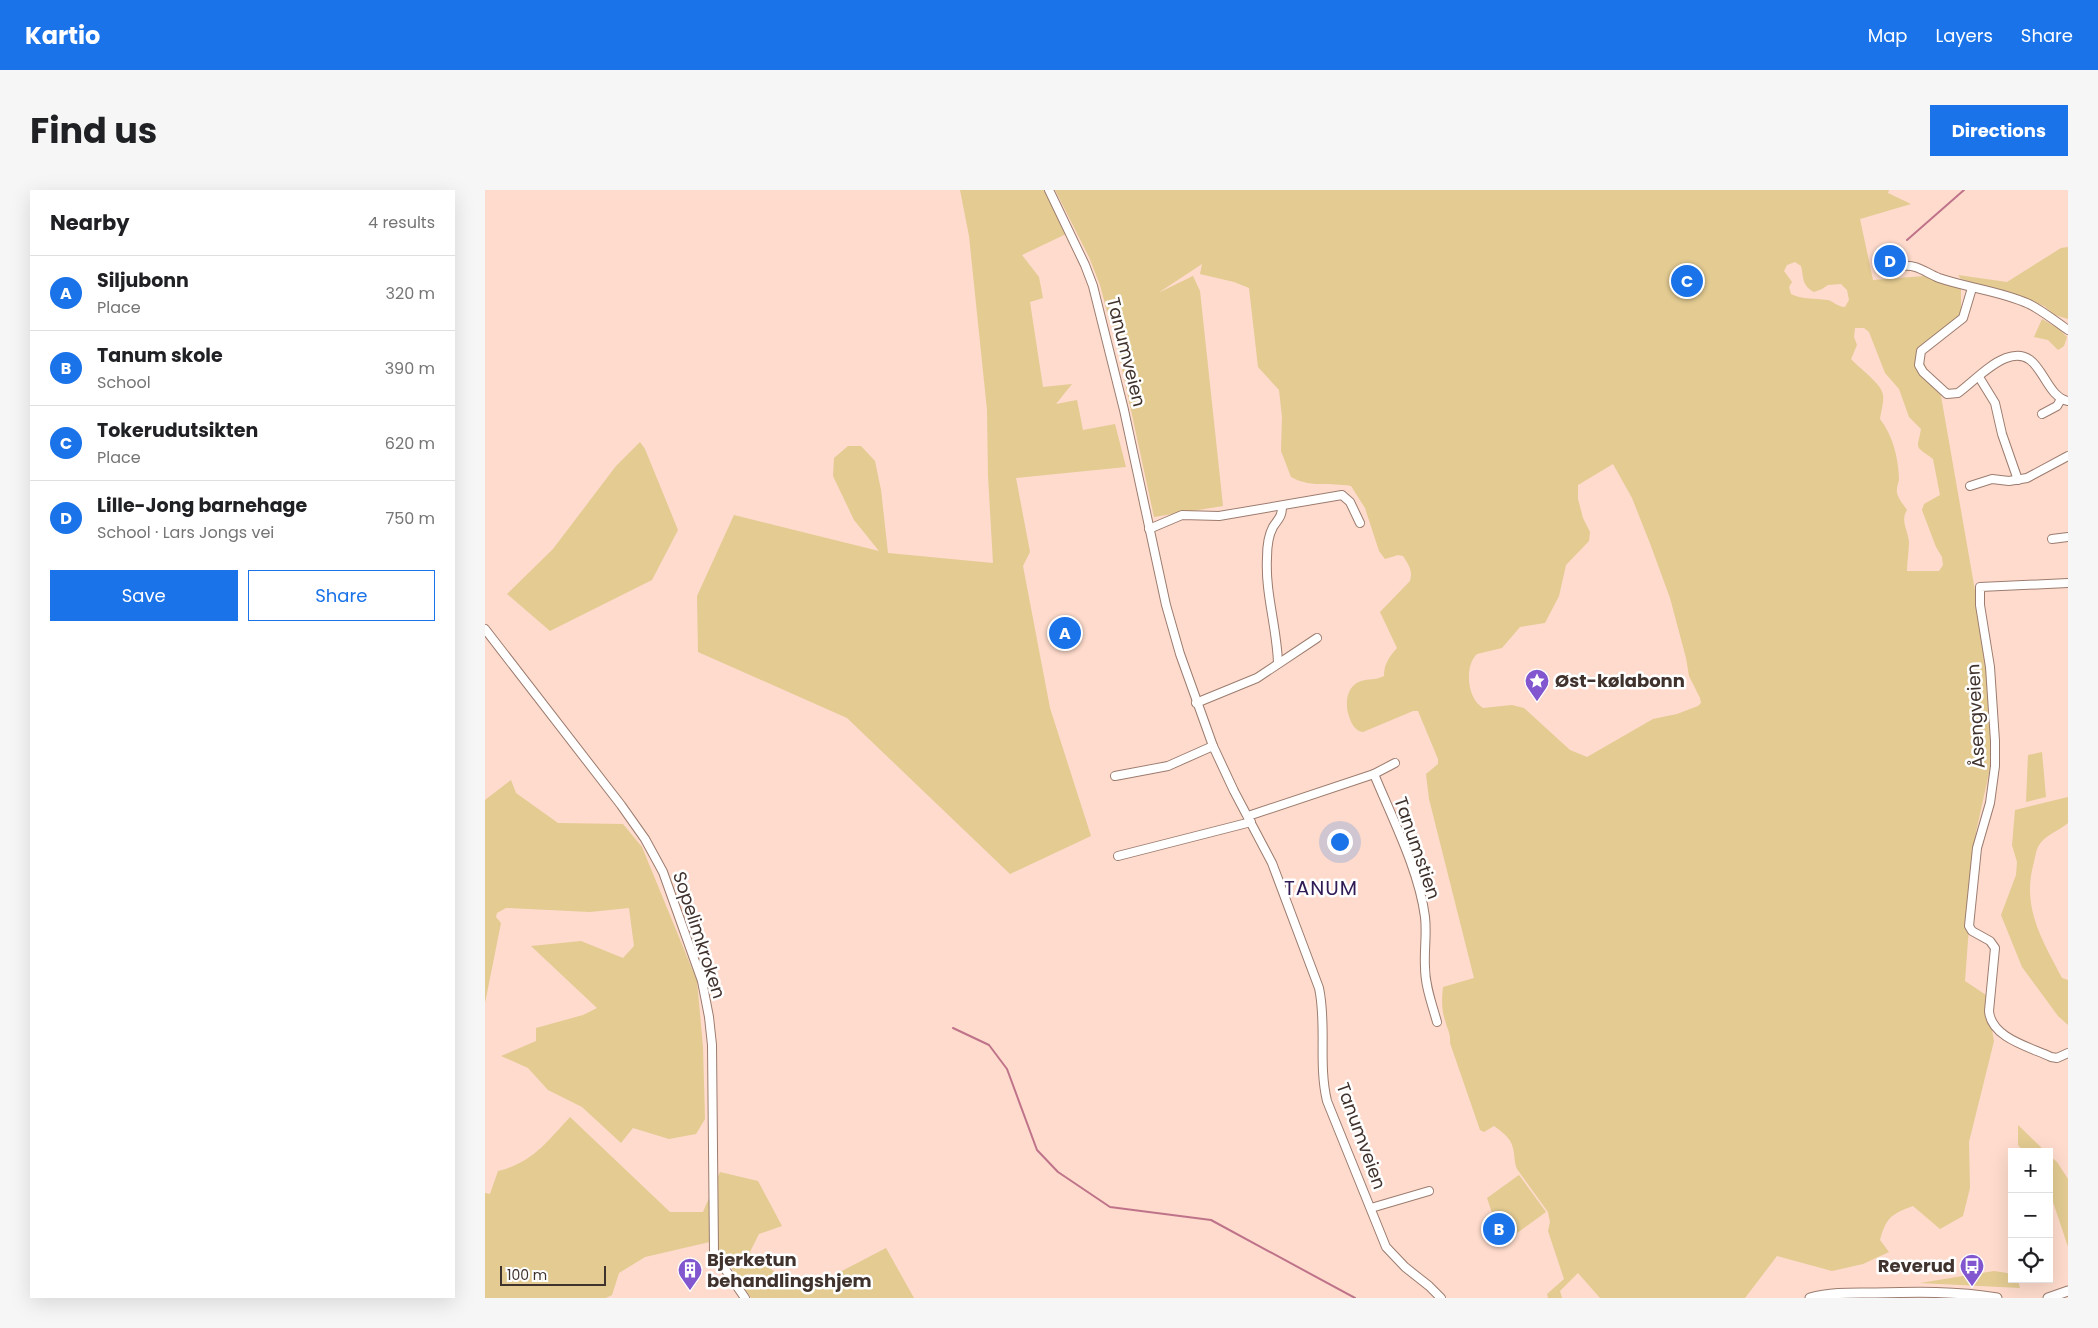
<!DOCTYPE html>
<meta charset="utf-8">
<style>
:root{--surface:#fff;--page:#f6f6f6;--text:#202124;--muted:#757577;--line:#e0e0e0;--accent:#1a73e8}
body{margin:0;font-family:Poppins,sans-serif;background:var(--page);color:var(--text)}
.controls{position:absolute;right:15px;bottom:15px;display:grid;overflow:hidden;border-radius:0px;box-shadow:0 5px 20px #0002}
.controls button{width:45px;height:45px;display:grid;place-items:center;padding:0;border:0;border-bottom:1px solid var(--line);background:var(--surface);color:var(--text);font:25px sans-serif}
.scale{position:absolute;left:15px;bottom:12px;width:106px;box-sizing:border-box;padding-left:5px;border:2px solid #40322d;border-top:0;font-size:14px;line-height:18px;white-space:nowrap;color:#40322d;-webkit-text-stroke:4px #fff;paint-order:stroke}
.you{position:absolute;left:854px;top:651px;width:18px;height:18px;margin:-12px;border:4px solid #fff;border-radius:50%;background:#1a73e8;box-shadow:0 0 0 8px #1a73e833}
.badge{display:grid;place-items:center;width:32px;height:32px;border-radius:50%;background:var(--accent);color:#fff;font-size:16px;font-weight:700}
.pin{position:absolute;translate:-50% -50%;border:2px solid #fff;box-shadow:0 1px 5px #0006}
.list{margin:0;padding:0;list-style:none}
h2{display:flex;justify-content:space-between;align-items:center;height:65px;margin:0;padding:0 20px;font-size:21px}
h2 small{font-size:16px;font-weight:400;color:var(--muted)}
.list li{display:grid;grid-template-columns:32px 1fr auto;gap:15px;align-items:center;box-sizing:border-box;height:75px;padding:0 20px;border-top:1px solid var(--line)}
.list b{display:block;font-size:19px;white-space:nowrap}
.list p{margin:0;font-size:16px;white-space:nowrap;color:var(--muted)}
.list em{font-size:16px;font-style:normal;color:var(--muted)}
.actions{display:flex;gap:10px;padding:15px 20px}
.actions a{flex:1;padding:11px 0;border:1px solid var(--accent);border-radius:0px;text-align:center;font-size:18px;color:var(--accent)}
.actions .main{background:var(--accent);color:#fff}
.icon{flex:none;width:28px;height:28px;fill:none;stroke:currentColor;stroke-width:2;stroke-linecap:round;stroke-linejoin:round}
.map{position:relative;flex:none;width:1583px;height:1108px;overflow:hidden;border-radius:0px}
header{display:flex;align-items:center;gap:30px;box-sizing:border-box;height:70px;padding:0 25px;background:var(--accent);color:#fff}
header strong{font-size:24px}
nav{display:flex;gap:28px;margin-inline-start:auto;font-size:18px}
.intro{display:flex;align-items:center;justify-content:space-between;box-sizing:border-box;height:120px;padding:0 30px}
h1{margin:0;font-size:35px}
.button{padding:12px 22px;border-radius:0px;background:var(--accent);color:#fff;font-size:18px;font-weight:700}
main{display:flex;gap:30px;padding:0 30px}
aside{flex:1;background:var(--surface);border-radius:0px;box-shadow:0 5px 20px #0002}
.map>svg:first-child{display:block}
</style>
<header>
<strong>Kartio</strong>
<nav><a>Map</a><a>Layers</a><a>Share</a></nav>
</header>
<div class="intro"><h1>Find us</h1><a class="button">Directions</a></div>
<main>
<aside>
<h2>Nearby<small>4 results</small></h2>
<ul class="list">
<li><span class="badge">A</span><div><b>Siljubonn</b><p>Place</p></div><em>320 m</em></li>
<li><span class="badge">B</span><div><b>Tanum skole</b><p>School</p></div><em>390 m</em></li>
<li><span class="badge">C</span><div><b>Tokerudutsikten</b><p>Place</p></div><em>620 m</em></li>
<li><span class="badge">D</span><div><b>Lille-Jong barnehage</b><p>School · Lars Jongs vei</p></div><em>750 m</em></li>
</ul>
<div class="actions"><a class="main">Save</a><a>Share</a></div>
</aside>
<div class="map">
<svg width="1583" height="1108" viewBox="0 0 1583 1108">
<rect width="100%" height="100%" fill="#fedbcc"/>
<g fill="#e3cb92" fill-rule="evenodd">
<path d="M 475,0 L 559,0 L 581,44 L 537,65 L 554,87 L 558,108 L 545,112 L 558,197 L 587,194 L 571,214 L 592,210 L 598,240 L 630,234 L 641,277 L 531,288 L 545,362 L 538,376 L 565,518 L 606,646 L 525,684 L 362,528 L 213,462 L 212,406 L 249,325 L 394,361 L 369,330 L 348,286 L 349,268 L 363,256 L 376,256 L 390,271 L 396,300 L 403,363 L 508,373 L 503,286 L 502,220 L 484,46 Z"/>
<path d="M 570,0 L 1404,0 L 1403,3 L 1426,14 L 1375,29 L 1388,90 L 1439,86 L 1476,98 L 1476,130 L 1434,163 L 1456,206 L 1514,538 L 1491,642 L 1480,791 L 1501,805 L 1509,851 L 1484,952 L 1485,998 L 1478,1026 L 1455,1039 L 1428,1016 C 1406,1024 1401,1028 1395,1050 L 1404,1062 L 1378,1074 L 1347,1081 L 1292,1066 L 1260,1108 L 1115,1108 L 1093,1083 L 1075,1101 L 1077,1108 L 1063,1108 L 1062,1104 L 1079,1089 L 1063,1041 L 1065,1032 L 1063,1022 L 1032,979 C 1029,972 1030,965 1028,958 C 1026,948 1017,942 1009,936 L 999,942 L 995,940 L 965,853 C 966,843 962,839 960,830 C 956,819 957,807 958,797 L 989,788 L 944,609 L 941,584 L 953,574 L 953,569 L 933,521 L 928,521 L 878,542 C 871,541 867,535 865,529 C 859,515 861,496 876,491 C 885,488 889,491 899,486 C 899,474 904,467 912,458 L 895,422 L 925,391 C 928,381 924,375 918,366 L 913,365 L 900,369 L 894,361 L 880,318 L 866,296 C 846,292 825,298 806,287 L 796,261 L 797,227 L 794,200 L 773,177 L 764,98 L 749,92 L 715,84 L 717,74 L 673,103 L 708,86 L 715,101 L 738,316 L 669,327 L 627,132 L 625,133 L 615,95 L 604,67 ZM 1310,72 L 1316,76 C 1319,87 1316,95 1329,102 L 1337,99 L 1343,95 L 1356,94 L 1362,100 L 1364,110 L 1360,117 C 1352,117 1349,111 1342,110 C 1329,108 1319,110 1306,104 L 1304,97 L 1307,92 L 1299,81 L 1302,75 ZM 1370,138 L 1379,138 L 1384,142 L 1400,183 L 1414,199 L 1424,227 L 1436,239 C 1432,261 1429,255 1448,269 L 1455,305 L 1439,314 L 1437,320 L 1451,357 L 1457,367 L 1458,375 L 1454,381 L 1422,381 C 1422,371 1424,361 1424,352 C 1423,340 1415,331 1422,320 C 1418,314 1414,310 1412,303 C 1411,297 1414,293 1414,288 C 1413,267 1408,246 1395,229 C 1396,222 1399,212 1398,205 C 1397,194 1374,178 1366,169 L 1372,155 L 1369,147 ZM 1128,274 L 1147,308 L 1166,356 L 1185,408 L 1201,468 L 1204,486 L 1215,508 L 1216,513 L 1213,516 L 1192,524 L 1168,529 L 1102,567 L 1085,560 L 1039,518 L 1027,515 L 998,518 C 982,509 979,476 992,464 L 1017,458 L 1035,437 L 1060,433 L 1074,406 L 1081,375 L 1104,351 L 1105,342 L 1098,328 L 1093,309 L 1093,295 Z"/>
<path d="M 1583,57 L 1583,129 L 1570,125 L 1559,116 L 1532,106 L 1476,89 L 1473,85 L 1522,92 L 1576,58 Z"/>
<path d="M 1557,129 L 1574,139 L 1582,147 L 1579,156 L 1573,160 L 1563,150 L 1549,147 Z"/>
<path d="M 155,252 L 160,259 L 193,340 L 167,390 L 65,441 L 22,404 L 68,359 L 131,276 Z"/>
<path d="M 1557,562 L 1561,607 L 1541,612 L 1543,565 Z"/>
<path d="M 26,590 L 31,603 L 73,633 L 138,634 L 157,657 L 212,791 L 218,857 L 220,929 L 211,944 L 184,949 L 148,938 L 136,953 L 97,917 L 63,900 L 43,878 L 16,866 L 51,851 L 51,838 L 98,825 L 112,818 L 46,756 L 96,751 L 138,768 L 149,756 L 144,718 L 105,722 L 21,718 L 12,723 L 11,727 L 16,733 L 0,813 L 0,610 Z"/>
<path d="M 1583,607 L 1583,633 C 1574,641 1559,645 1553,657 C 1551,661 1550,667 1549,672 C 1536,717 1557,750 1577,788 L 1583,790 L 1583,835 L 1573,826 L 1537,777 L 1516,725 L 1531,685 L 1532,672 L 1527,655 L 1530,620 Z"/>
<path d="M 85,927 L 185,1022 L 218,1022 L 235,982 L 273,991 L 297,1036 L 274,1044 L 265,1062 L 306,1095 L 332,1094 L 401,1058 L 429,1108 L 266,1108 L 229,1051 L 160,1067 L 134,1083 L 127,1105 L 121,1108 L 0,1108 L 0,1003 L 5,1004 L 13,981 C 47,973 62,952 85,927 Z"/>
<path d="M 1533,935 L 1561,962 L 1539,962 L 1533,955 Z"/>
<path d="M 1564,965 L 1572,972 L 1583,989 L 1583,1057 L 1564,1000 Z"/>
<path d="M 1034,985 L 1061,1022 L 1024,1049 L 1009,1029 L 1002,1008 Z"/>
<path d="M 1509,1081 L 1522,1083 L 1527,1087 L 1527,1089 L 1533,1091 L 1535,1098 L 1435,1093 Z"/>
</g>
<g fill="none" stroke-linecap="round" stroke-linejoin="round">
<g stroke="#bf738a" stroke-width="2">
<path d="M 1422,50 L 1479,0"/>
<path d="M 468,838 L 504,855 L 522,879 L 552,960 L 573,982 L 625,1017 L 726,1030 L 870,1108"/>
</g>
<defs>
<g id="minor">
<path d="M 564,0 L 600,75 L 608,96 L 639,220 L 681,415 L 695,464 L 728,556 L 749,601 L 787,673 L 834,798 C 842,835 833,873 842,911 L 901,1057 L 920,1077 L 944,1096 L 956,1108"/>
<path d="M 1418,76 C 1432,74 1441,83 1454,88 C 1483,98 1516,101 1544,114 C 1558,121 1570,131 1583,140"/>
<path d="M 1487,98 L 1478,128 L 1436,161 L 1434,175 L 1438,182 L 1462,204 L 1473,203 C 1488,192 1503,175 1521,168 C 1557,154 1557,206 1583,211"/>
<path d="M 1494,187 L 1510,213 L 1517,244 L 1533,290"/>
<path d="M 1557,224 L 1572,216 L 1576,209"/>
<path d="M 1485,296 L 1507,289 L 1524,291 L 1542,288 L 1583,266"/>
<path d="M 664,339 L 697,325 L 734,326 L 857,305 L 865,312 L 875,333"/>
<path d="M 1567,349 L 1583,347"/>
<path d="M 1583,393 L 1495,397 L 1495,415 L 1505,477 L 1510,551 L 1510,576 L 1505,613 L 1492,658 L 1484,736 L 1487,741 L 1505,751 L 1510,758 L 1504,821 C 1506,848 1545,857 1566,867 L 1572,868 L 1583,863"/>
<path d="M 0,439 L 136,615 L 160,649 L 178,682 L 217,791 L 224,827 L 227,855 L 229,1063 L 260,1108"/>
<path d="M 793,473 C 792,438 780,403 782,368 C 782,358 783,346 788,337 C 793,329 797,327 797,317"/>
<path d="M 711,513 L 772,488 L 832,448"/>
<path d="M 889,584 C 907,628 934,680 940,727 C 942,744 939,760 940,777 C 940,796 947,814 952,832"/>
<path d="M 630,586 L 683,576 L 728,556"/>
<path d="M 763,626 L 889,584 L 910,573"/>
<path d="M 633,666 L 766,632"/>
<path d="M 886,1018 L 944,1001"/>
</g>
<g id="major">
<path d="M 1325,1108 C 1346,1102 1368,1103 1390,1103 C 1431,1102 1471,1101 1512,1108"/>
<path d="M 1563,1108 L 1583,1101"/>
</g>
</defs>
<use href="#minor" stroke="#9c7c6f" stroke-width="10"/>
<use href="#major" stroke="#9c7c6f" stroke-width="11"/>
<use href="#minor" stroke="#fff" stroke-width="8"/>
<use href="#major" stroke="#fff" stroke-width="9"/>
</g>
<defs>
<symbol id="sight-pin" viewBox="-11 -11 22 30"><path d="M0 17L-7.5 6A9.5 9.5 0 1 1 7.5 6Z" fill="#8156cf" stroke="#fff"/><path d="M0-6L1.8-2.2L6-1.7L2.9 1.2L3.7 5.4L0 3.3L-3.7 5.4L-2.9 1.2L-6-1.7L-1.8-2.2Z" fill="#fff"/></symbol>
<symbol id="bus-pin" viewBox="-11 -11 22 30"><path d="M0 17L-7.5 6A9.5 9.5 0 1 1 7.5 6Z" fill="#8156cf" stroke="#fff"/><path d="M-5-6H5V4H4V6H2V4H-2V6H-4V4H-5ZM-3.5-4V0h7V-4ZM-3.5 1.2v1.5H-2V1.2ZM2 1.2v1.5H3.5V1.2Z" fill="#fff"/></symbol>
<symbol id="building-pin" viewBox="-11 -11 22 30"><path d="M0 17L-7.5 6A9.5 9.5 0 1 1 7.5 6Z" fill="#8156cf" stroke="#fff"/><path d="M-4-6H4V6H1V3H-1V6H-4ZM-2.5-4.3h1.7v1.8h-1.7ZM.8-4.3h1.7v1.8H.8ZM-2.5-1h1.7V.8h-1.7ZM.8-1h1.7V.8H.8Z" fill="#fff"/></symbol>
</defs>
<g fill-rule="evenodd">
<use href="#sight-pin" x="1038" y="477" width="28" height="38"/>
<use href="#bus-pin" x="1473" y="1062" width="28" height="38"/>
<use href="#building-pin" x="191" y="1066" width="28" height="38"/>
</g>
<g text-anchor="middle" stroke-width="5" stroke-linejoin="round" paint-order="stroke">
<g font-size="18" fill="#40322d" stroke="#fff">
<text transform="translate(641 162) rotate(76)" y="6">Tanumveien</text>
<text transform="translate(1491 526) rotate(-93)" y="6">Åsengveien</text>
<text transform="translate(932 658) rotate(71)" y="6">Tanumstien</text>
<text transform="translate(214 745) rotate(72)" y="6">Sopelimkroken</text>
<text transform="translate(876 946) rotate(70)" y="6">Tanumveien</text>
</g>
<g font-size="18" font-weight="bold" fill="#40322d" stroke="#fff" text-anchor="start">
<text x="1070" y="497">Øst-kølabonn</text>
<text x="222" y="1076">Bjerketun<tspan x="222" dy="21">behandlingshjem</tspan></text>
<text x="1470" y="1082" text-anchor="end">Reverud</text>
</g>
<g font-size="20" letter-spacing="1" fill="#301b55" stroke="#fff">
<text x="836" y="705">TANUM</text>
</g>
</g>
</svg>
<div class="controls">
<button>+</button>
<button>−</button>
<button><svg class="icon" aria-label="locate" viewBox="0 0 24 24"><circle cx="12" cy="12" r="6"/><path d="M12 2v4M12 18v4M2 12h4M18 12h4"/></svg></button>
</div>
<div class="scale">100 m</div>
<div class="you"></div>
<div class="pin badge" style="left:580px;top:443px">A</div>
<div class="pin badge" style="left:1014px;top:1039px">B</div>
<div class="pin badge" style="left:1202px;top:91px">C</div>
<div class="pin badge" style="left:1405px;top:71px">D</div>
</div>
</main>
